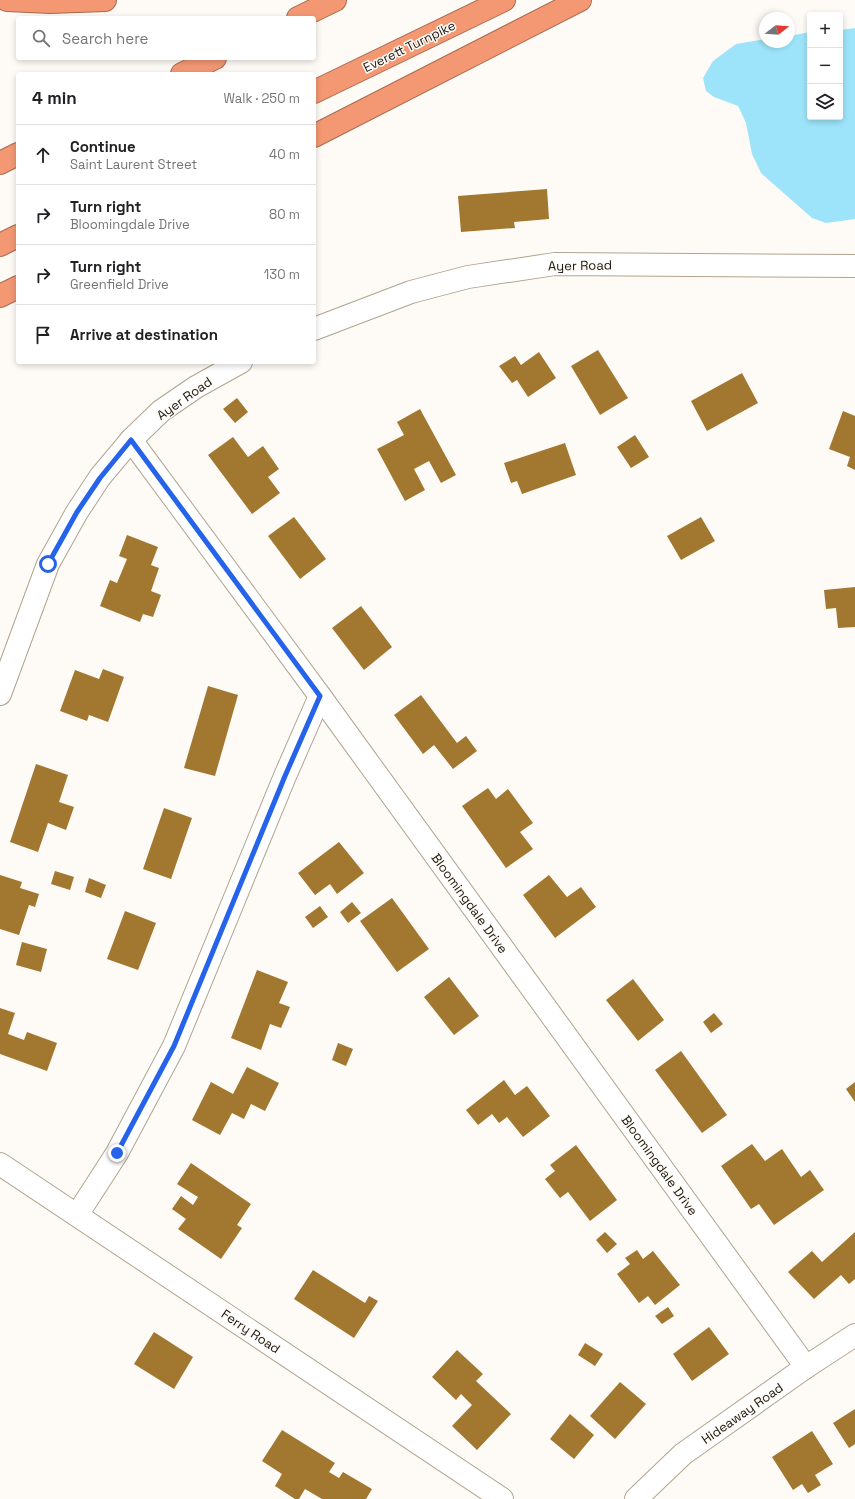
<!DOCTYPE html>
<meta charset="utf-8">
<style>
:root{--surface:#fff;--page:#f2f2f2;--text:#202124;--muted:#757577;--line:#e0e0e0}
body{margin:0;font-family:"Space Grotesk",sans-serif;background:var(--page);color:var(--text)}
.controls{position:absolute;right:12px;top:12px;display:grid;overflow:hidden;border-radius:4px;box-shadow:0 2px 6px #0003}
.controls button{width:36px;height:36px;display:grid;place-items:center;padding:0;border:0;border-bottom:1px solid var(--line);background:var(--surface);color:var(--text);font:20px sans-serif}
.compass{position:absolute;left:759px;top:12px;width:36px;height:36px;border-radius:50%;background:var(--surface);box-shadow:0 2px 6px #0003;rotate:73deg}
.stop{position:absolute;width:12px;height:12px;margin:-9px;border:3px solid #2563eb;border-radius:50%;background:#fff}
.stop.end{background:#2563eb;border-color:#fff;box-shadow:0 1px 4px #0008}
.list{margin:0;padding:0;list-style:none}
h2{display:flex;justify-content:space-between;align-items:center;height:52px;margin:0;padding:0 16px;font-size:17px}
h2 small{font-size:13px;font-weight:400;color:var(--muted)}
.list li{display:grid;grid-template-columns:26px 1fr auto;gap:12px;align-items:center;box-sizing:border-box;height:60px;padding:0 16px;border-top:1px solid var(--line)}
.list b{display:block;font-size:15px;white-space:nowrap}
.list p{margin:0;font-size:13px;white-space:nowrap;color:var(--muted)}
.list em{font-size:13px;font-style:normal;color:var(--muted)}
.icon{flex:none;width:22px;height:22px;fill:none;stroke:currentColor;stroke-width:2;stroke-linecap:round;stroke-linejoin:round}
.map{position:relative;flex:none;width:855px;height:1499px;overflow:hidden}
.search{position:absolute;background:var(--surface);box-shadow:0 2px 6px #0003;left:16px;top:16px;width:300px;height:44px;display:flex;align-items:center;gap:10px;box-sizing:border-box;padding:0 14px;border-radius:4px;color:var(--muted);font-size:15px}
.panel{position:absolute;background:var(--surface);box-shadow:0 2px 6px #0003;left:16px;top:72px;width:300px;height:292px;border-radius:4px}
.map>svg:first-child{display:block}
</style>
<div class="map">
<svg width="855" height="1499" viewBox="0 0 855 1499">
<rect width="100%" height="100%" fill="#fefbf7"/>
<path fill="#9de4fa" d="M 855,28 L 855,219 L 826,223 L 812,218 L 761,173 L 752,154 L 746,123 L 738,106 L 714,97 L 706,91 L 703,78 L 713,61 L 736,44 L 765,39 L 765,42 L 789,42 L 789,36 L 810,32 L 810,117 L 840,117 L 840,30 Z"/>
<g fill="#a2772f">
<path d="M 547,189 L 549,219 L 514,222 L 515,228 L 461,232 L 458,196 Z"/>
<path d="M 598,350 L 628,398 L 600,415 L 571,366 Z"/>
<path d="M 539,352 L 556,378 L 528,397 L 517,380 L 512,383 L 499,366 L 515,356 L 521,365 Z"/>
<path d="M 742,373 L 758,403 L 707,431 L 691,401 Z"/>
<path d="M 237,398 L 248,412 L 235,423 L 223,409 Z"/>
<path d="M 420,409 L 456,475 L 441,483 L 429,461 L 414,469 L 425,490 L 405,501 L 377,449 L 404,435 L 397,422 Z"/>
<path d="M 843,411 L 855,416 L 855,470 L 847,466 L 850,457 L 829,449 Z"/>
<path d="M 635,435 L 649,457 L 631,468 L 617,447 Z"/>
<path d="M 233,437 L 248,457 L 263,446 L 279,469 L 268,477 L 280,493 L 252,514 L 208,455 Z"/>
<path d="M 565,443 L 576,475 L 522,494 L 517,481 L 511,483 L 504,463 Z"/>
<path d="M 294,517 L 326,559 L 300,579 L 268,536 Z"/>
<path d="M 701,517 L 715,541 L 681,560 L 667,536 Z"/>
<path d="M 127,535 L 158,547 L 151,565 L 159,568 L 151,591 L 161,595 L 153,617 L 143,614 L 140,622 L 100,606 L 110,580 L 117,583 L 127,559 L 119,556 Z"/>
<path d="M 855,587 L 855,627 L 838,628 L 836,608 L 826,609 L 824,590 Z"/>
<path d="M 361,606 L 392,647 L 364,670 L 332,628 Z"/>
<path d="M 103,669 L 124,677 L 108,722 L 89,715 L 87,721 L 60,711 L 75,670 L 99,679 Z"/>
<path d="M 208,686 L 238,695 L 215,776 L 184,768 Z"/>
<path d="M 421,695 L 457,743 L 466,736 L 477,751 L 453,769 L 434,745 L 423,754 L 394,715 Z"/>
<path d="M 36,764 L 68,775 L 59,802 L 74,807 L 66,830 L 48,823 L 38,852 L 10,842 Z"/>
<path d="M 488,788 L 496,799 L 508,789 L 533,823 L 520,832 L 533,849 L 506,868 L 462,806 Z"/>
<path d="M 164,808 L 192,818 L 171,879 L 143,869 Z"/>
<path d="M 339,842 L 364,873 L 337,894 L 330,884 L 315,895 L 298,873 Z"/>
<path d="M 55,871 L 74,877 L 70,890 L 51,884 Z"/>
<path d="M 0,875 L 22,882 L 20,888 L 39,894 L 35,907 L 29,905 L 19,935 L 0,929 Z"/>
<path d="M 549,875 L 567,897 L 581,887 L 596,907 L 555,938 L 523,895 Z"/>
<path d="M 89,878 L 106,885 L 101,898 L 85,892 Z"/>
<path d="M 392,898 L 429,949 L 397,972 L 360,921 Z"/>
<path d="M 352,902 L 361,913 L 348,923 L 340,912 Z"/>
<path d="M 320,906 L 328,917 L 313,928 L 305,917 Z"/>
<path d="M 125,911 L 156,923 L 138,970 L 107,959 Z"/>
<path d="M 22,942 L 47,949 L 41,972 L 16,965 Z"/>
<path d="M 257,970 L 288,982 L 279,1003 L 290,1007 L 281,1028 L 270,1024 L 261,1050 L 231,1038 Z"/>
<path d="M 449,977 L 479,1016 L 454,1035 L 424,997 Z"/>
<path d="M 633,979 L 664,1020 L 638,1041 L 606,1000 Z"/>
<path d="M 0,1008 L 15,1013 L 8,1034 L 24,1040 L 27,1032 L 57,1043 L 47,1071 L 0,1054 Z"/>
<path d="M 714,1013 L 723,1024 L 711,1033 L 703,1022 Z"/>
<path d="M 338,1043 L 353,1049 L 346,1066 L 332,1060 Z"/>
<path d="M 681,1051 L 727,1115 L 702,1133 L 655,1070 Z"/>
<path d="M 247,1067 L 279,1083 L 265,1111 L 251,1104 L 244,1119 L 232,1113 L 220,1135 L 192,1120 L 211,1082 L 233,1094 Z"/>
<path d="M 504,1080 L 515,1095 L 527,1086 L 550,1116 L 523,1137 L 507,1117 L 499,1123 L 492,1114 L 478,1125 L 466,1110 Z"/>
<path d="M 855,1082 L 855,1102 L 846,1089 Z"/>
<path d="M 752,1144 L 765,1161 L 782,1149 L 801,1177 L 810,1170 L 824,1190 L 774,1225 L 759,1204 L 751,1209 L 721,1166 Z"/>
<path d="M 576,1145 L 617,1200 L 590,1221 L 568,1192 L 560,1198 L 545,1179 L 555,1171 L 550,1165 Z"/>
<path d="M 191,1163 L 251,1204 L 237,1225 L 242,1228 L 221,1259 L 178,1229 L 186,1219 L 172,1209 L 181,1196 L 193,1205 L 198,1197 L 177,1184 Z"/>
<path d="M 605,1232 L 617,1244 L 607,1253 L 596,1240 Z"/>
<path d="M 855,1232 L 855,1279 L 849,1284 L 841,1275 L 814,1299 L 788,1272 L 812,1251 L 822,1262 Z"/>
<path d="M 637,1250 L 643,1259 L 653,1251 L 680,1285 L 655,1305 L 648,1296 L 639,1303 L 617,1274 L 630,1264 L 625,1258 Z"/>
<path d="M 313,1270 L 365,1303 L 369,1296 L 378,1301 L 354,1338 L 294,1299 Z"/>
<path d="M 668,1307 L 674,1316 L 662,1324 L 655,1316 Z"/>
<path d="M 709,1327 L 729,1354 L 692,1381 L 673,1354 Z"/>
<path d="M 154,1332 L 193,1357 L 174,1389 L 134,1364 Z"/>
<path d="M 585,1343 L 603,1354 L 595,1366 L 578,1355 Z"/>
<path d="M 457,1350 L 483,1374 L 476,1381 L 511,1414 L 477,1450 L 452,1426 L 472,1405 L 461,1394 L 456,1400 L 432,1377 Z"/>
<path d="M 620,1382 L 646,1404 L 615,1439 L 590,1416 Z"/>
<path d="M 855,1409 L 855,1444 L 849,1448 L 833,1423 Z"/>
<path d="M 570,1414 L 594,1435 L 574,1459 L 550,1439 Z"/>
<path d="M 282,1430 L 335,1463 L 329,1472 L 339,1478 L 343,1472 L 372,1489 L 366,1499 L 322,1499 L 305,1489 L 299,1499 L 295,1499 L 275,1486 L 282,1474 L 262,1461 Z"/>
<path d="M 812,1431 L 833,1464 L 815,1475 L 821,1485 L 808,1493 L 802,1484 L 793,1490 L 772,1457 Z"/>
</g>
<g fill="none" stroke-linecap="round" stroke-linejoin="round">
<defs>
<g id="minor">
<path d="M 314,329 L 411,292 L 468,277 L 555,264 L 855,266"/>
<path d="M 131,440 L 320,696 L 806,1367"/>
<path d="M 0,694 L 48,564 L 77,512 L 100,477 L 131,440 L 161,411 L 196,387 L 241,362"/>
<path d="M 0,1164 L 502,1499"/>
<path d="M 77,1215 L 117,1153 L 174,1046 L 285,776 L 320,696"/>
<path d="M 636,1499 L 683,1454 L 806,1367 L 855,1335"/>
</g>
<g id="highway">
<path d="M 7,0 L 50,2 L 105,0"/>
<path d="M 298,18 L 335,0"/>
<path d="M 182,74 L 215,58"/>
<path d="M 314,92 L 504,0"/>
<path d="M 314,136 L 580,0"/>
<path d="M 0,163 L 18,154"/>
<path d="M 0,245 L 18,236"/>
<path d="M 0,296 L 18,287"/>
</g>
</defs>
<use href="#minor" stroke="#b1a38e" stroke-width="24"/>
<use href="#highway" stroke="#a86b50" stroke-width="24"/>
<use href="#minor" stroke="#fff" stroke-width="22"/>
<use href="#highway" stroke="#f39873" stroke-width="22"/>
</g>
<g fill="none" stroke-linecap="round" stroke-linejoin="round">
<path stroke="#2563eb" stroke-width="5" d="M 48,564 L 77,512 L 100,478 L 131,440 L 320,696 L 285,776 L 174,1046 L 117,1153"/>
</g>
<g text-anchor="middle" stroke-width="3" stroke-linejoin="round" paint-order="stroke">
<g font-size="13" fill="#1c170f" stroke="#fefbf7">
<text transform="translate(409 46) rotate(-26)" y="5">Everett Turnpike</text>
<text transform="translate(580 265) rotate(-1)" y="5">Ayer Road</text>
<text transform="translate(184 398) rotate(-35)" y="5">Ayer Road</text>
<text transform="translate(470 903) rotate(54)" y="5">Bloomingdale Drive</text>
<text transform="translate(660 1165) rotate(54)" y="5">Bloomingdale Drive</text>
<text transform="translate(251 1331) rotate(34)" y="5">Ferry Road</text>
<text transform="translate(742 1413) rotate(-35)" y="5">Hideaway Road</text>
</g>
</g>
</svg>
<div class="controls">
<button>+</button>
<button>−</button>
<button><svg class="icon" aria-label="layers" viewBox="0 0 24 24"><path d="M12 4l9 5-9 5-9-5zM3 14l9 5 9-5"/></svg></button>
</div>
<svg class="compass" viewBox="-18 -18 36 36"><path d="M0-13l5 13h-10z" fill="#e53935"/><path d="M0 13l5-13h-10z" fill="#757577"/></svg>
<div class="stop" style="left:48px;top:564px"></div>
<div class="stop end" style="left:117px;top:1153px"></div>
<div class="search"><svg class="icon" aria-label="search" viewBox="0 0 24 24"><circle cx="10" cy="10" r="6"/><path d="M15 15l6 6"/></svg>Search here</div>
<section class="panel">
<h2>4 min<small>Walk · 250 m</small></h2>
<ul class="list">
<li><svg class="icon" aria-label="ahead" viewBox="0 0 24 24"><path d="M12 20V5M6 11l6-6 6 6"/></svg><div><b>Continue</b><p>Saint Laurent Street</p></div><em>40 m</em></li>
<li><svg class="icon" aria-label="right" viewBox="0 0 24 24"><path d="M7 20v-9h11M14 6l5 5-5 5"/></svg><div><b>Turn right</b><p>Bloomingdale Drive</p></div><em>80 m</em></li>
<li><svg class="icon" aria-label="right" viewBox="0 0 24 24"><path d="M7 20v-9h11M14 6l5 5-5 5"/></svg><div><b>Turn right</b><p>Greenfield Drive</p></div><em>130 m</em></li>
<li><svg class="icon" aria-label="arrive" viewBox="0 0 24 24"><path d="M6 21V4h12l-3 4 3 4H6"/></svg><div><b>Arrive at destination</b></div></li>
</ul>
</section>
</div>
